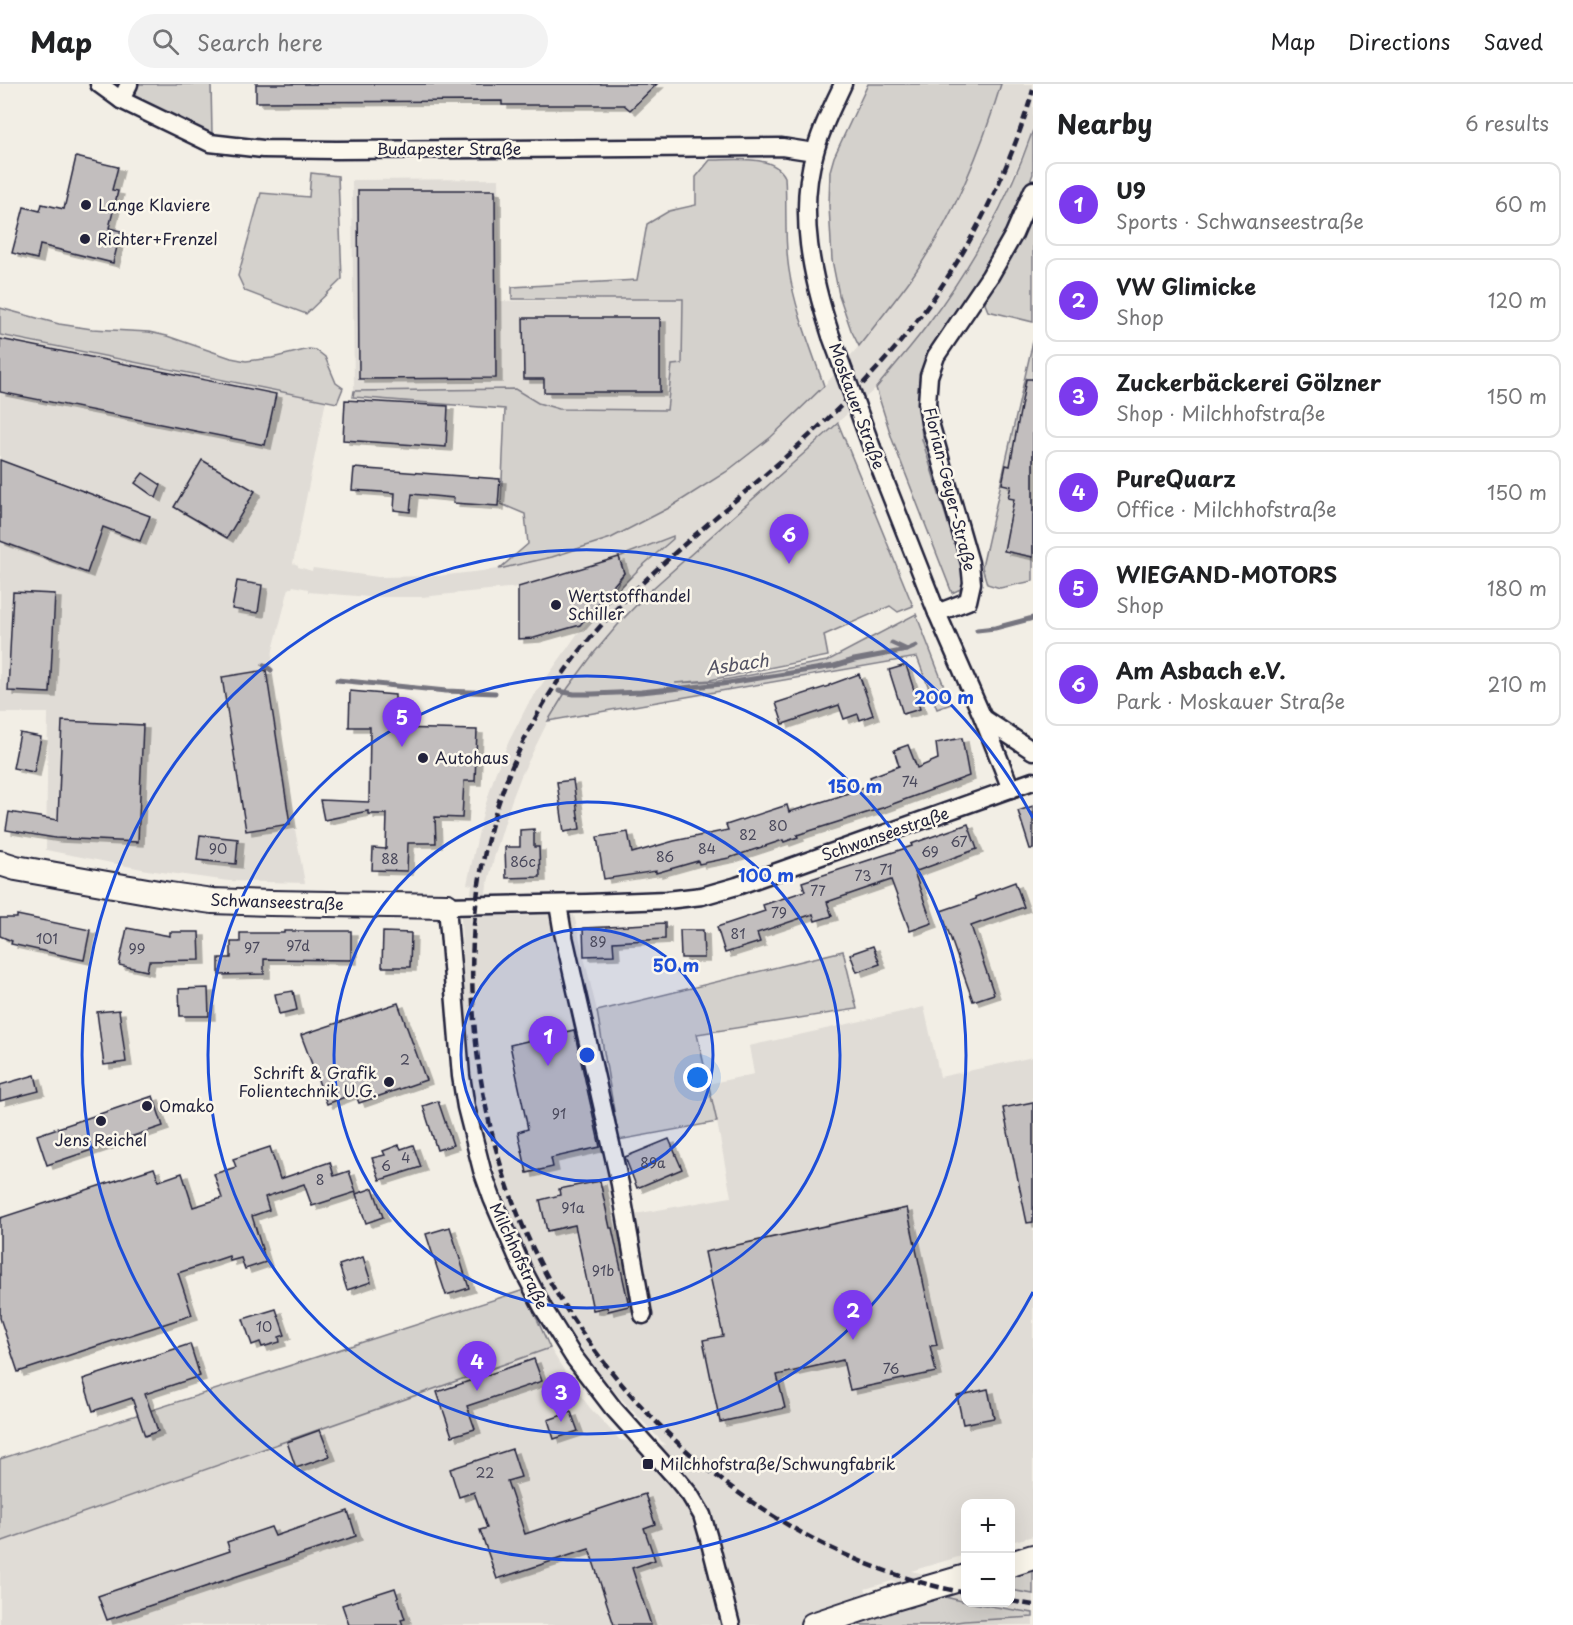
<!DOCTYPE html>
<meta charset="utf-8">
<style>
:root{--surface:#fff;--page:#f2f2f2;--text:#202124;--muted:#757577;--line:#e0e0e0;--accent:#7c3aed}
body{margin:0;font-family:"Playpen Sans",sans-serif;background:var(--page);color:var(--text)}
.controls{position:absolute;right:18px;bottom:18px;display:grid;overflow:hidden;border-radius:12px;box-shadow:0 6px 24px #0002}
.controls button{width:54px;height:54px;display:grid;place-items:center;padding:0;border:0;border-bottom:2px solid var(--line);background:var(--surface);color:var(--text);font:30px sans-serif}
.you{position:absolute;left:698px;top:994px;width:21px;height:21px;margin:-15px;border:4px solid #fff;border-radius:50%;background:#1a73e8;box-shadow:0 0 0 9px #1a73e833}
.badge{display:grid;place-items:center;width:39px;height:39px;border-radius:50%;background:var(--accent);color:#fff;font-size:20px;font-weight:700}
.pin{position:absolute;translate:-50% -50px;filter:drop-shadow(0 2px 3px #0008)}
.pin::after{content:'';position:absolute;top:32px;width:21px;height:18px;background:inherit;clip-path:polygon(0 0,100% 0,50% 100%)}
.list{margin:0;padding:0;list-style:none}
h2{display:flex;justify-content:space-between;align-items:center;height:78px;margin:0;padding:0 24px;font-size:26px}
h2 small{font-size:20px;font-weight:400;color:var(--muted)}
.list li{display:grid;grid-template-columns:39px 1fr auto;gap:18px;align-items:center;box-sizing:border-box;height:84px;margin:0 12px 12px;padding:0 12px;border:2px solid var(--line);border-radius:12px}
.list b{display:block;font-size:22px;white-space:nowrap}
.list p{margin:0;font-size:20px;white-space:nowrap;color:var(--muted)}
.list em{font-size:20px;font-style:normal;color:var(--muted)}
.icon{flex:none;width:33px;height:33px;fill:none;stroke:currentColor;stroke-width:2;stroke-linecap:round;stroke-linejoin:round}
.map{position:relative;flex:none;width:1033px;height:1541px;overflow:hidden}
header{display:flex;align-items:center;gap:36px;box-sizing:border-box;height:84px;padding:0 30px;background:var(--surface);border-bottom:2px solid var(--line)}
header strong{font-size:28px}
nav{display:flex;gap:33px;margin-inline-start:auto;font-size:21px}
.search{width:420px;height:54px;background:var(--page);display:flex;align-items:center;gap:15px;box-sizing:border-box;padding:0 21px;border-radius:33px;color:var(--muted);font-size:22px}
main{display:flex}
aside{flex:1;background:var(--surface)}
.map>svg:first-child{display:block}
</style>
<header>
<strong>Map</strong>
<div class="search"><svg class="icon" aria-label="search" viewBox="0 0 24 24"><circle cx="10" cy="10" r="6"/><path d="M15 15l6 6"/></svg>Search here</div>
<nav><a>Map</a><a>Directions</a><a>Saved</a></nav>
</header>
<main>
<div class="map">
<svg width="1033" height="1541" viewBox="0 0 1033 1541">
<defs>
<filter id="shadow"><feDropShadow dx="6" dy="4" stdDeviation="0" flood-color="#0004"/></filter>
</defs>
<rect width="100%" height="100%" fill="#f2eee5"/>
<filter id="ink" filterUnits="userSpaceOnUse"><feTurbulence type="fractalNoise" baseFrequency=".0167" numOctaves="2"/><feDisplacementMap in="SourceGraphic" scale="12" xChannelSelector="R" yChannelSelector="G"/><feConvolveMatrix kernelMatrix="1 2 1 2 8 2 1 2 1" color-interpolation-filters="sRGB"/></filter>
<g filter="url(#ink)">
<g fill="#e0dcd6" fill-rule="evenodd">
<path d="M 1001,0 L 1033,0 L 1033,46 L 1001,120 L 966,184 L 928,240 L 876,304 L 652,505 L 622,536 L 594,569 L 568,605 L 548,637 L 521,692 L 511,718 L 494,774 L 487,802 L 483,832 L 574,831 L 597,927 L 619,1056 L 635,1130 L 731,1113 L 717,1038 L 708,1000 L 754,990 L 749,962 L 924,923 L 940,993 L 1033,973 L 1033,1452 L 1011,1458 L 1011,1420 L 966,1420 L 965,1471 L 911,1487 L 965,1498 L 966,1518 L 1011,1518 L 1011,1506 L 1033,1510 L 1033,1541 L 0,1541 L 0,1458 L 550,1264 L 575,1304 L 590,1324 L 620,1356 L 665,1361 L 606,1299 L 572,1251 L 542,1201 L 516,1149 L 498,1097 L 480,1037 L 472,1001 L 465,947 L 462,885 L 461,832 L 468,832 L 472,801 L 467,800 L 483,729 L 495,690 L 509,657 L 528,620 L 578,549 L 608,516 L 641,483 L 671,456 L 518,503 L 422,513 L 369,513 L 308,508 L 308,505 L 293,502 L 292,504 L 289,504 L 273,566 L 269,606 L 305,799 L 229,797 L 147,786 L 46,766 L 48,629 L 0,629 L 0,251 L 326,316 L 293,479 L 298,481 L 298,483 L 312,487 L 313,484 L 378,493 L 438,492 L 499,485 L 552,473 L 611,454 L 669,424 L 726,388 L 771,353 L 824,302 L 859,262 L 911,194 L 945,139 L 976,72 ZM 892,1497 L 939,1510 L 878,1531 L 865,1505 Z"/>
<path d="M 499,95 L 501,217 L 684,215 L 682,280 L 672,281 L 667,326 L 559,325 L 538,319 L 515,305 L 354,307 L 352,96 Z"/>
</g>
<g fill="#d4d1cc" stroke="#7b7a84" stroke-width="1.5">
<path d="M 137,0 L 211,0 L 212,50 L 131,14 Z"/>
<path d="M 868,0 L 1001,0 C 981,67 951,139 910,196 C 894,218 876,240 859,262 L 851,246 L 839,211 L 832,176 L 829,122 L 830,87 L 834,73 Z"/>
<path d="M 1033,46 L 1033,90 L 1031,95 L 1009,145 L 920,321 L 922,355 L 965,494 L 965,503 L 952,509 L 892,355 L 876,304 C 893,283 912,262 928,240 C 972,181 1009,115 1033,46 Z"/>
<path d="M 710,76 C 733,76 774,70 785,93 C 787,124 784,155 789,186 C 795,226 811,264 824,302 L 771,353 L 726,388 L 669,424 L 611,454 L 552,473 L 499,485 L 528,460 L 525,430 L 501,420 L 505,325 L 353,313 L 354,307 L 515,305 L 538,319 L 559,325 L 667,326 L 672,281 L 682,280 L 683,215 L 512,215 L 512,203 L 637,196 L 647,140 L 669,127 L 696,121 L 696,93 Z"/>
<path d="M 311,89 L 338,92 L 342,195 L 306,230 L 245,207 L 238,192 L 261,109 L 309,113 Z"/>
<path d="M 1033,123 L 1033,238 L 988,227 L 985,220 L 986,214 L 1015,161 Z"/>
<path d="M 0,224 L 59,240 L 92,245 L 149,248 L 167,252 L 231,274 L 246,277 L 272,274 L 309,265 L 316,266 L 325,273 L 336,299 L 343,304 L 337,319 L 0,251 Z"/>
<path d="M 1033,257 L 1033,497 L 1000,504 L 987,500 L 982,483 Z"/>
<path d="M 838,339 L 913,522 L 898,528 L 890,522 L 824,551 L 828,572 L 710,596 L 675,599 L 718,597 L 827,577 L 916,530 L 951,620 L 937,625 L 917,573 L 548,637 L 568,604 L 594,569 L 622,536 L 652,505 Z"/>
<path d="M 673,452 L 673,455 L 641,483 L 608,516 L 624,489 L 619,473 Z"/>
<path d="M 843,867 L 857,925 L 697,950 L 717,1038 L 619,1056 L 597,927 Z"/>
<path d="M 524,1206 L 550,1264 L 0,1458 L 0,1375 Z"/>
<path d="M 1033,1483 L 1033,1510 L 1011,1506 L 1011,1489 Z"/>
<path d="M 940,1511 L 945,1513 L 966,1518 L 1033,1529 L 1033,1533 L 964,1537 L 935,1541 L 849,1541 Z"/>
</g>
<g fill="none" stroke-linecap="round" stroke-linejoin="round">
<g stroke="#76747f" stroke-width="5">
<path d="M 977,546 L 995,544 L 1033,534"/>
<path d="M 892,559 L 907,566"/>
<path d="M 264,581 L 271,586"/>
<path d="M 337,596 L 446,607 L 495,609"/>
<path d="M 559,607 L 574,610 L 593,610 L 641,608 L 722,600 L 834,582 L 854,576 L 907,566 L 916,562"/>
</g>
</g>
<g fill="#c2bebe" stroke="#22223b" stroke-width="1.5" filter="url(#shadow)">
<path d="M 256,0 L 657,0 L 630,26 L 624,21 L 502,21 L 502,17 L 256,18 Z"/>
<path d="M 76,73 L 118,83 L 112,106 L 118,107 L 109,144 L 121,147 L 113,179 L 40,161 L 37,175 L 12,169 L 24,123 L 40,127 L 42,120 L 64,125 Z"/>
<path d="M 358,106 L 495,106 L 496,294 L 359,295 Z"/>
<path d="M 523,234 L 660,234 L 660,308 L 544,308 L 544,295 L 524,295 Z"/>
<path d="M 0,255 L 276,310 L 265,361 L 0,308 Z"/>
<path d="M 1026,295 L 1033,295 L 1033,473 L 1004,467 L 1014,415 L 1008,414 L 1011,402 L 1002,400 L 1006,381 L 1010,382 Z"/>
<path d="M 345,316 L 448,322 L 446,363 L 343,356 Z"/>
<path d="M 0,376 L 150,432 L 140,457 L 103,443 L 87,489 L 0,457 Z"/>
<path d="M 202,376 L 255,407 L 227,454 L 174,423 Z"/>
<path d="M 354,384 L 500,395 L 498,422 L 453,419 L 454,414 L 412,410 L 410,428 L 394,426 L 395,409 L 352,406 Z"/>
<path d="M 143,389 L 161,401 L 156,414 L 135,399 Z"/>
<path d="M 619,473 L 624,489 L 580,541 L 534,554 L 518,555 L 518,503 Z"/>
<path d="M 237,497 L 262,501 L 258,529 L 232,525 Z"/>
<path d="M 13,508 L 55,510 L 50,609 L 8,607 Z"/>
<path d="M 906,581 L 920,625 L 903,630 L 889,586 Z"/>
<path d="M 266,586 L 290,740 L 246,747 L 222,593 Z"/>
<path d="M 859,590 L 873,631 L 860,636 L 858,630 L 844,635 L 839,621 L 783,640 L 776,619 L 829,602 L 829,601 Z"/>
<path d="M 350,607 L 395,611 L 395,644 L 477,646 L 475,697 L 464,697 L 462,734 L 435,733 L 436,759 L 408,759 L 407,787 L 372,786 L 373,764 L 386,765 L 387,730 L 368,730 L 368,727 L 324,736 L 320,716 L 369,718 L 370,643 L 349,643 Z"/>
<path d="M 62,637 L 143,641 L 138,758 L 55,754 L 6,746 L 9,728 L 58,736 Z"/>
<path d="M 20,649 L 41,653 L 34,688 L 13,684 Z"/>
<path d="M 962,654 L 969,692 L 882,724 L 797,751 L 798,753 L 784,758 L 783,756 L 729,774 L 699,780 L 698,777 L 656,789 L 656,787 L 604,795 L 597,753 L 628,748 L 632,769 L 674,757 L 728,746 L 726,741 L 787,721 L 789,728 L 837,713 L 873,700 L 870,693 L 899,682 L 894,666 L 908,661 L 917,684 L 938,675 L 936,659 Z"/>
<path d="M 573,696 L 580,745 L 564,748 L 557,698 Z"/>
<path d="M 1033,722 L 1033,765 L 1030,765 L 1018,727 Z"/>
<path d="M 968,740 L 977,765 L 914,788 L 932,839 L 910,847 L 891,796 L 827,818 L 832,832 L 815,837 L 813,830 L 757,849 L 760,858 L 725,869 L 717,843 L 765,827 L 763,821 L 805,807 L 802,798 L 912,762 L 911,760 Z"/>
<path d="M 534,745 L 534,763 L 539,763 L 540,793 L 506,794 L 505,763 L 520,763 L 520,746 Z"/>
<path d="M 200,751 L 238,755 L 236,780 L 197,776 Z"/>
<path d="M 1015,798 L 1024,823 L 971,842 L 994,910 L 973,917 L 941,827 L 976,815 L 975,813 Z"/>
<path d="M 17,831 L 90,846 L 84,876 L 11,860 L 12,857 L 0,852 L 0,834 L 17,834 Z"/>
<path d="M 665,839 L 665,855 L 613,858 L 614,871 L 584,872 L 583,844 L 628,842 L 628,841 Z"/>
<path d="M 127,844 L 170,852 L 170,848 L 199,848 L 200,876 L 149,877 L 147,887 L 119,881 Z"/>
<path d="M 680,846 L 703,846 L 704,874 L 681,874 Z"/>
<path d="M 284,847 L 351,847 L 351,876 L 264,875 L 264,890 L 219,891 L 219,874 L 231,874 L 231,858 L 240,858 L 240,849 L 284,849 Z"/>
<path d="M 383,848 L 411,849 L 410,883 L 382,883 Z"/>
<path d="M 873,862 L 880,880 L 857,888 L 850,870 Z"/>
<path d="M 208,904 L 209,932 L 180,932 L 179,905 Z"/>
<path d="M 293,907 L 297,926 L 279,930 L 275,910 Z"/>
<path d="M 398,919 L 426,996 L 359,1019 L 355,1009 L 327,1020 L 301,951 Z"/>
<path d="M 119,926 L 126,978 L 104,981 L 97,928 Z"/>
<path d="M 574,946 L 600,1063 L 551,1074 L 553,1083 L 527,1089 L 518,1048 L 528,1045 L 510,961 Z"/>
<path d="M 35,991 L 39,1007 L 0,1017 L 0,1001 Z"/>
<path d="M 153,1012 L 163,1042 L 47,1081 L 37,1051 Z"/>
<path d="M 438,1017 L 453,1061 L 437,1066 L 423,1022 Z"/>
<path d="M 1033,1018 L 1033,1138 L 1027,1139 L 1003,1024 Z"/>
<path d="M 669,1055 L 682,1085 L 637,1104 L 625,1073 Z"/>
<path d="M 399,1061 L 401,1065 L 413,1061 L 421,1083 L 380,1096 L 372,1074 L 385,1071 L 383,1067 Z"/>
<path d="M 270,1063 L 280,1095 L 330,1078 L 334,1092 L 349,1087 L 356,1108 L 312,1122 L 304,1100 L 265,1113 L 269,1126 L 252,1132 L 266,1178 L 245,1185 L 241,1174 L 230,1177 L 229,1172 L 178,1189 L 192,1231 L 18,1288 L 0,1234 L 0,1134 L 154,1084 L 159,1097 L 182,1089 L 193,1123 L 222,1114 L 214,1090 L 236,1083 L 233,1075 Z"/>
<path d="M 600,1097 L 610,1144 L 612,1144 L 629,1222 L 608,1227 L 607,1223 L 593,1226 L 575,1141 L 547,1147 L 540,1116 L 560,1111 L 559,1105 Z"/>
<path d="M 373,1104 L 383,1133 L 366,1139 L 356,1110 Z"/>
<path d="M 907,1124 L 937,1261 L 930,1262 L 936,1288 L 850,1306 L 843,1276 L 777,1291 L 785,1324 L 720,1338 L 703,1256 L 723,1252 L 705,1168 Z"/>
<path d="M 450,1143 L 469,1204 L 446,1211 L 426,1150 Z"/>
<path d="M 363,1173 L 371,1198 L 347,1206 L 339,1181 Z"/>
<path d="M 276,1225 L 285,1251 L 279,1253 L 280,1258 L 262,1263 L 260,1258 L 252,1261 L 243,1235 Z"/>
<path d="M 190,1260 L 200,1292 L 145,1310 L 158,1347 L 145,1352 L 132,1314 L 93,1327 L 83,1295 Z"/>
<path d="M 534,1275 L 542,1297 L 467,1322 L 475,1345 L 452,1352 L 437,1308 Z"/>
<path d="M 988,1305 L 994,1334 L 963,1340 L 957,1312 Z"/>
<path d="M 571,1328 L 578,1347 L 554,1355 L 548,1336 Z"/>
<path d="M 320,1346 L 330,1372 L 296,1384 L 287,1358 Z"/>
<path d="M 512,1365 L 521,1393 L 507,1397 L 525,1450 L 645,1410 L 655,1440 L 644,1444 L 655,1476 L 632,1484 L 651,1541 L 614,1541 L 589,1465 L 497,1495 L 480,1446 L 487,1444 L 474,1408 L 459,1413 L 450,1385 Z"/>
<path d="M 348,1427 L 356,1452 L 107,1536 L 98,1512 L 230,1467 L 227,1458 L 271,1443 L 275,1452 Z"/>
<path d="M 395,1504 L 405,1535 L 401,1536 L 403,1541 L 349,1541 L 342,1521 Z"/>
</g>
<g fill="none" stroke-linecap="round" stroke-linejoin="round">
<defs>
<g id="street">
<path d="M 99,0 L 121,16 L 210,59 L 263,65 L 336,66 L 782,63 L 814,68"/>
<path d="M 121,16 L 129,0"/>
<path d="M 831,252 C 812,194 797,128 815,68 C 821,44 833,22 843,0"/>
<path d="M 872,364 L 937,529 L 983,634 L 1011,705"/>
<path d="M 937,529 L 968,517 L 972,499 L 970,479 L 930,339 L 927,319 L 929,292 L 936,272 L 990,192 L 1014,150 L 1033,106"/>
<path d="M 983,634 L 1033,667"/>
<path d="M 558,820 L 562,844 L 620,1100 L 643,1231"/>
<path d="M 731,1541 L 709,1455 L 702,1431 L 690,1411 L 676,1394 L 613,1324 L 573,1272 L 543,1224 L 523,1186 L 492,1114 L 482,1086 L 466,1023 L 461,992 L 447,822 L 587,819 L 667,816 L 702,812 L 737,802 L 1033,697"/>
</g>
<g id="secondary">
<path d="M 0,779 L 16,784 L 170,811 L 212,817 L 270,819 L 447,822"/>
<path d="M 1011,1480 L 1033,1473"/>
<path d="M 813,1541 L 891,1515 L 966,1493"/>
</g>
</defs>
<use href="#street" stroke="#22223b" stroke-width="21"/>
<use href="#secondary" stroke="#22223b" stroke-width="28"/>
<use href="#street" stroke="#fbf7ec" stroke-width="16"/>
<use href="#secondary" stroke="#fbf7ec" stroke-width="24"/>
<g stroke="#22223b" stroke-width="4.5" stroke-dasharray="9 4.5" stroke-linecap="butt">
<path d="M 966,1509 C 799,1477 655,1365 565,1223 C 508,1132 478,1026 473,919 C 465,763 516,624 627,514 C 705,436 796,372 871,291 C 946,212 1003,110 1033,6"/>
<path d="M 1011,1517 L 1033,1521"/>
</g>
<defs>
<path id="street-bridge" d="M 831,252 L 872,364"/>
</defs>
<use href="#street-bridge" stroke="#22223b" stroke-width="21" stroke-linecap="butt"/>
<use href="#street-bridge" stroke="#fbf7ec" stroke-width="16"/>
</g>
</g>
<circle cx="587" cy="971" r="126" fill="#1d4ed8" fill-opacity=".12"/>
<g fill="none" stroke="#1d4ed8" stroke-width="3">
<circle cx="587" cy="971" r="126"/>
<circle cx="587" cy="971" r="253"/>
<circle cx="587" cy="971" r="379"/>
<path d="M1033 1208A505 505 0 1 1 1033 734"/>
</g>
<g fill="#22223b" stroke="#fbf7ec" stroke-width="2">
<circle cx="86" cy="121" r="6"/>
<circle cx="85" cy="155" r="6"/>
<circle cx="556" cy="521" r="6"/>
<circle cx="423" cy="674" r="6"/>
<circle cx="389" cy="998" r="6"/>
<circle cx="147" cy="1022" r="6"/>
<circle cx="101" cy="1037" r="6"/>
<rect x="642" y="1374" width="12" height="12" rx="3"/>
</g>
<g text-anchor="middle" stroke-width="5" stroke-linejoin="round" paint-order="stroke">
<g font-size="14" fill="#4a495c">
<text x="910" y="703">74</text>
<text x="778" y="747">80</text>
<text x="748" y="756">82</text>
<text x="959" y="763">67</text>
<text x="218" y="770">90</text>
<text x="707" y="770">84</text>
<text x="930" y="773">69</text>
<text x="665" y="778">86</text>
<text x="390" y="780">88</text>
<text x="523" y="783">86c</text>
<text x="886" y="791">71</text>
<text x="863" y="797">73</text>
<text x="818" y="812">77</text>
<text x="779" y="834">79</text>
<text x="738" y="855">81</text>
<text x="47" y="860">101</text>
<text x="598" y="863">89</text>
<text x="298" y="867">97d</text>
<text x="252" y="869">97</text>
<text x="137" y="870">99</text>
<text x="405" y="981">2</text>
<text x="559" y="1035">91</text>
<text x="406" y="1079">4</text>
<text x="653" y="1084">89a</text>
<text x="386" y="1087">6</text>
<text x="320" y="1101">8</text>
<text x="573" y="1129">91a</text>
<text x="603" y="1192">91b</text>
<text x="264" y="1248">10</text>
<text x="891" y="1290">76</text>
<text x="485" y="1394">22</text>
</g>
<g font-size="16" fill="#22223b" stroke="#fbf7ec">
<text x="449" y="71">Budapester Straße</text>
<text transform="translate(857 322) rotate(70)" y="6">Moskauer Straße</text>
<text transform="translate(950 405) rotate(76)" y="6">Florian-Geyer-Straße</text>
<text transform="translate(885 750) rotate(-19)" y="6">Schwanseestraße</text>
<text transform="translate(277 818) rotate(2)" y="6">Schwanseestraße</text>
<text transform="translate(519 1172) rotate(65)" y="6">Milchhofstraße</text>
</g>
<g font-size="16" fill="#22223b" stroke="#fbf7ec" text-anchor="start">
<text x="98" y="127">Lange Klaviere</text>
<text x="97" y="161">Richter+Frenzel</text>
<text x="568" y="518">Wertstoffhandel<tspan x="568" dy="18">Schiller</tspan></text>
<text x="435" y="680">Autohaus</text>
<text x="377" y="995" text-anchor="end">Schrift &amp; Grafik<tspan x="377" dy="18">Folientechnik U.G.</tspan></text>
<text x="159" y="1028">Omako</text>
<text x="101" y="1062" text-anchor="middle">Jens Reichel</text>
<text x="660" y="1386">Milchhofstraße/Schwungfabrik</text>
</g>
<g font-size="18" font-style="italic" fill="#535263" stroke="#fbf7ec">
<text transform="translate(737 581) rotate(-8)" y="6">Asbach</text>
</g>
</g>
<circle cx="587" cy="971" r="9" fill="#1d4ed8" stroke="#fbf7ec" stroke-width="3"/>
<g font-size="18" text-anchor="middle" font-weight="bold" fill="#1d4ed8" stroke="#fbf7ec" stroke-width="5" stroke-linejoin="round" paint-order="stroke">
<text x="944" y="620">200 m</text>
<text x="855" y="709">150 m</text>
<text x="766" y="798">100 m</text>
<text x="676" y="888">50 m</text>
</g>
</svg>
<div class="controls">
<button>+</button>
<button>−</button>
</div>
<div class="you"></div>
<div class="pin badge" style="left:548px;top:982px">1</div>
<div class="pin badge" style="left:853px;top:1256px">2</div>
<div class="pin badge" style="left:561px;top:1338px">3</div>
<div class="pin badge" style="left:477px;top:1307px">4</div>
<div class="pin badge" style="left:402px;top:663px">5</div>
<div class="pin badge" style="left:789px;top:480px">6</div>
</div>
<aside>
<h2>Nearby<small>6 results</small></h2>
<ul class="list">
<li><span class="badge">1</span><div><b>U9</b><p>Sports · Schwanseestraße</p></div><em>60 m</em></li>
<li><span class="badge">2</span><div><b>VW Glimicke</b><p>Shop</p></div><em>120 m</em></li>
<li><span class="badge">3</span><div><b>Zuckerbäckerei Gölzner</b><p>Shop · Milchhofstraße</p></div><em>150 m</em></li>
<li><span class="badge">4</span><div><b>PureQuarz</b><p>Office · Milchhofstraße</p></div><em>150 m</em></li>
<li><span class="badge">5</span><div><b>WIEGAND-MOTORS</b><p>Shop</p></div><em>180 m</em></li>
<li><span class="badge">6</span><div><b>Am Asbach e.V.</b><p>Park · Moskauer Straße</p></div><em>210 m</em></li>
</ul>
</aside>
</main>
